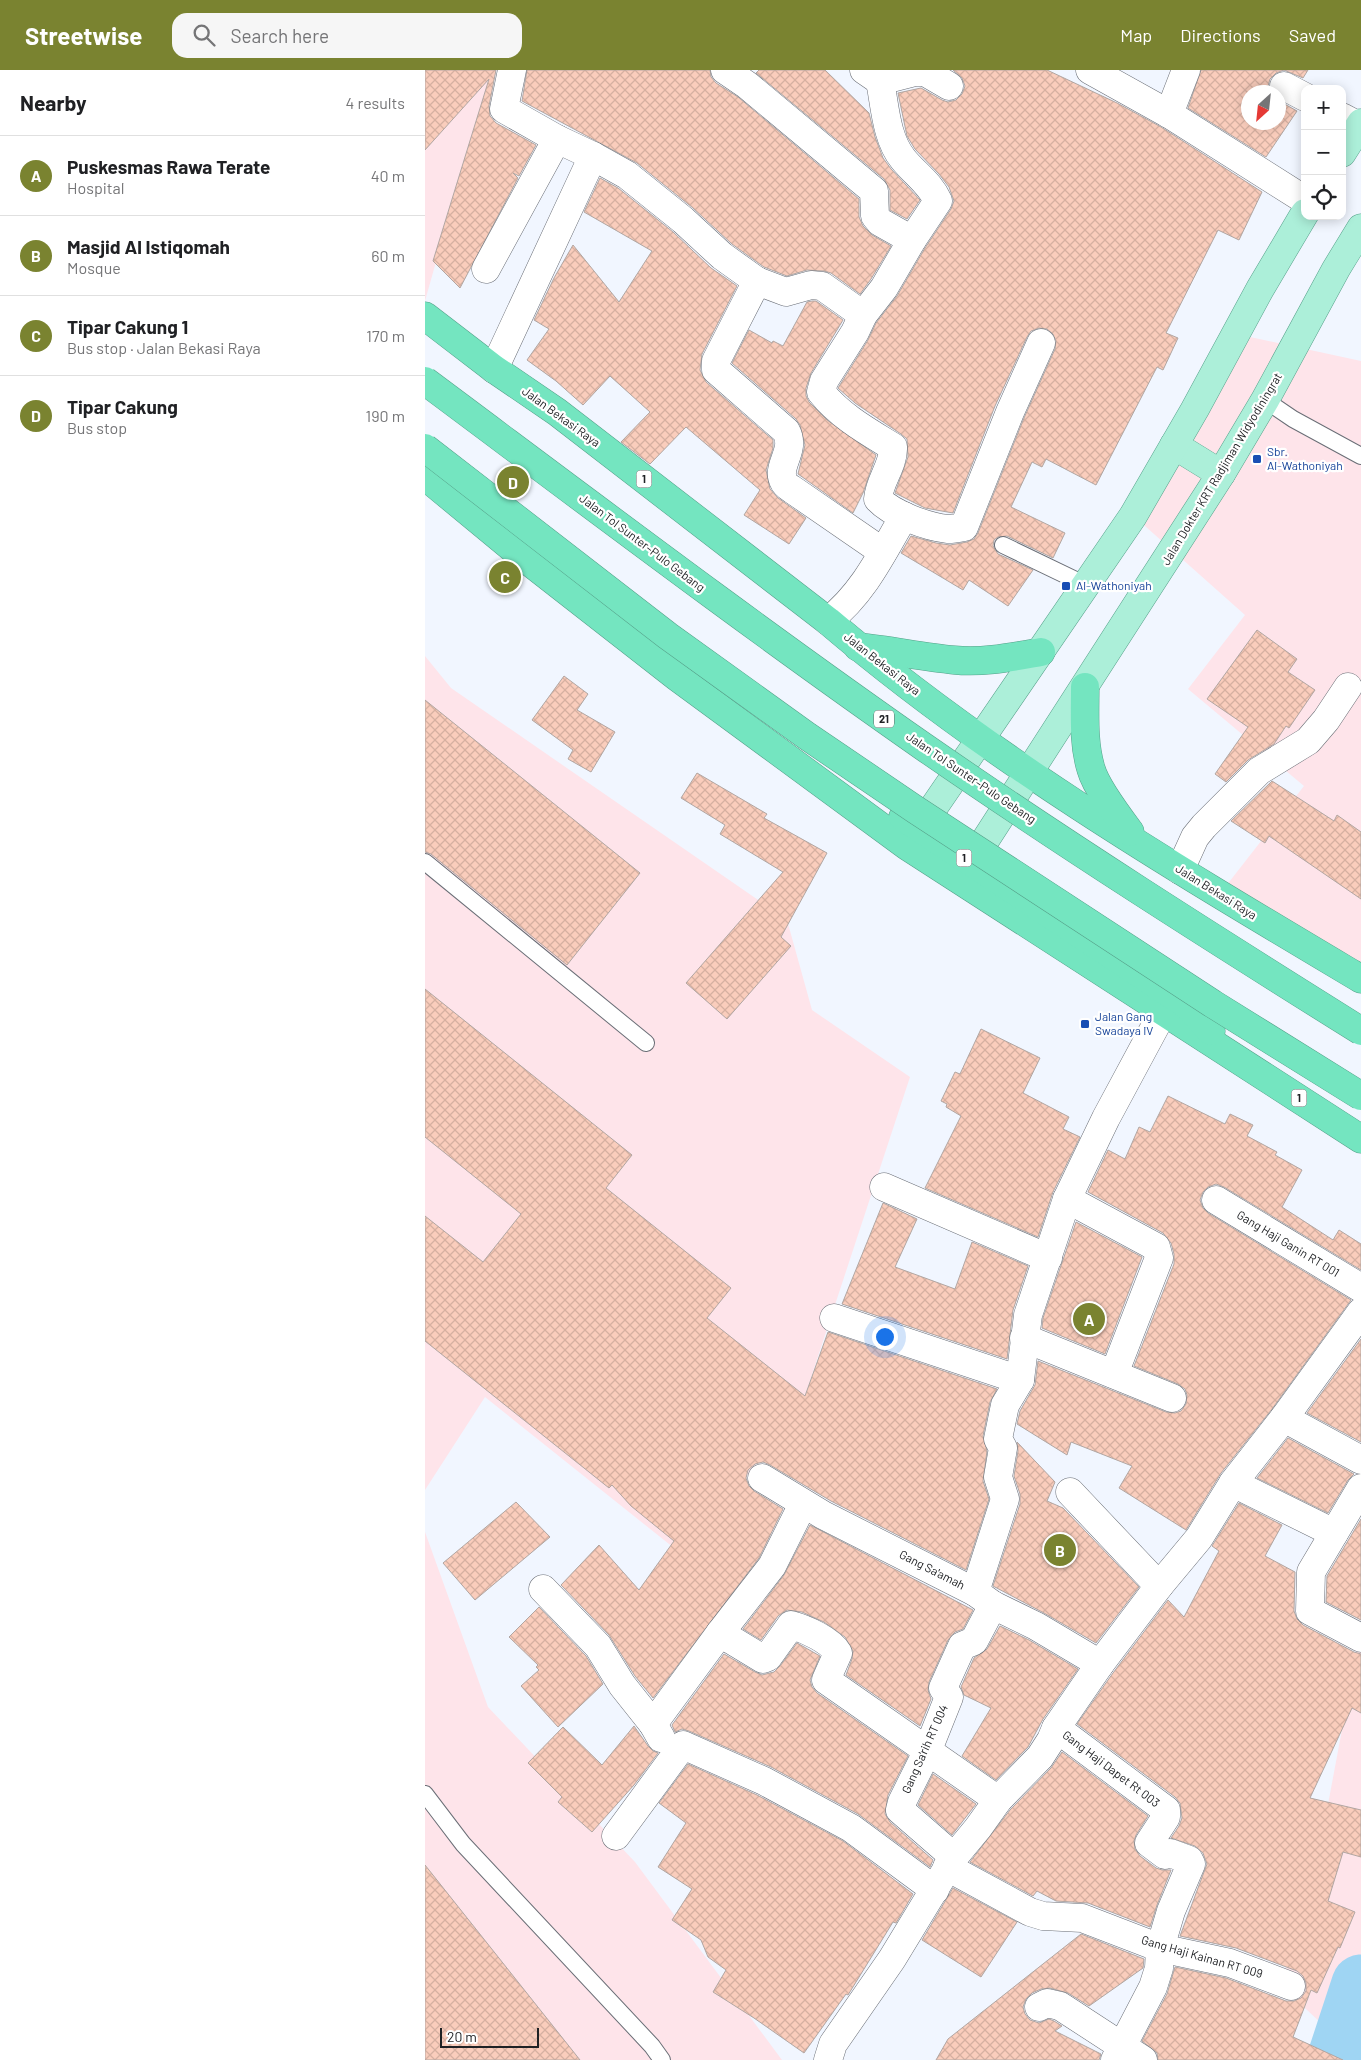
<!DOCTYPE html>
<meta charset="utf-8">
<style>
:root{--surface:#fff;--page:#f6f6f6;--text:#202124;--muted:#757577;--line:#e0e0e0;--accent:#7a8330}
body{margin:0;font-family:Barlow,sans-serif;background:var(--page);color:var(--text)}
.controls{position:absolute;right:15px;top:15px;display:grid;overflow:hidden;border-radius:10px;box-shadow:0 2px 12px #0003}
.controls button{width:45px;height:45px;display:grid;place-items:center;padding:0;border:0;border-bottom:1px solid var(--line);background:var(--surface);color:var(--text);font:25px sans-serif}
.compass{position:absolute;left:816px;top:15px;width:45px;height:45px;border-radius:50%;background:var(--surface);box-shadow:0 2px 12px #0003;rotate:207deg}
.scale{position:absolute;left:15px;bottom:12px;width:99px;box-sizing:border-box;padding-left:5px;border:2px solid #202225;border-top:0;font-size:14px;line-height:18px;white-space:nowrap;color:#202225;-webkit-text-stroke:4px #fff;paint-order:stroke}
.you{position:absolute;left:459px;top:1266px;width:18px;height:18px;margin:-12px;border:4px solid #fff;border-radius:50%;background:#1a73e8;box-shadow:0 0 0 8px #1a73e833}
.badge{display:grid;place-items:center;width:32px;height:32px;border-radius:50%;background:var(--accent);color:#fff;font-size:16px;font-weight:700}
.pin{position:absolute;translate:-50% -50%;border:2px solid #fff;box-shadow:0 1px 5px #0006}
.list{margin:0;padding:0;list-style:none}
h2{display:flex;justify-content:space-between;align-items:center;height:65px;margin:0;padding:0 20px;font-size:21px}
h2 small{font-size:16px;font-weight:400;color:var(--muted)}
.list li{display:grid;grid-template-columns:32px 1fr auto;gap:15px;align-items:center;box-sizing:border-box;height:80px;padding:0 20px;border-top:1px solid var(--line)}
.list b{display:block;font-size:19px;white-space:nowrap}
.list p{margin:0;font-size:16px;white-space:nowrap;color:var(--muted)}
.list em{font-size:16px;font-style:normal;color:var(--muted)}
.icon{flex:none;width:28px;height:28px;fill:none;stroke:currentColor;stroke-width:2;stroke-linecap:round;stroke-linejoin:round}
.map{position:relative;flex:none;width:936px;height:1990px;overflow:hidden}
header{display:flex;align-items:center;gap:30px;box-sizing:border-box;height:70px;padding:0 25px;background:var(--accent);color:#fff}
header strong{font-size:24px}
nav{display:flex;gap:28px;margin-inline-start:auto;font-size:18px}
.search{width:350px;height:45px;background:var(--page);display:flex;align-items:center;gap:12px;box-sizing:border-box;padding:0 18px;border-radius:15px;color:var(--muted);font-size:19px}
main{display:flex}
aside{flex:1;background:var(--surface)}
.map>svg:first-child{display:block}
</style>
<header>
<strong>Streetwise</strong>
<div class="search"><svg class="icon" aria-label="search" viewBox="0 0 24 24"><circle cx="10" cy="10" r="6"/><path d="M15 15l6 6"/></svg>Search here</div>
<nav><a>Map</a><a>Directions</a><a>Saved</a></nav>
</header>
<main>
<aside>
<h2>Nearby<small>4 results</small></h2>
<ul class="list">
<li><span class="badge">A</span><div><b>Puskesmas Rawa Terate</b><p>Hospital</p></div><em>40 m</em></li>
<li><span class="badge">B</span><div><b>Masjid Al Istiqomah</b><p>Mosque</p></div><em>60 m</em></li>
<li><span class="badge">C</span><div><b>Tipar Cakung 1</b><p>Bus stop · Jalan Bekasi Raya</p></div><em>170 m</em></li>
<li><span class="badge">D</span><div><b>Tipar Cakung</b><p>Bus stop</p></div><em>190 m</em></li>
</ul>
</aside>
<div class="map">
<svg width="936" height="1990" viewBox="0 0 936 1990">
<defs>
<pattern id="building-cross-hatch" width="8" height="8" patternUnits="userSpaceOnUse" patternTransform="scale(1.25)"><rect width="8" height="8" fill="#facdbc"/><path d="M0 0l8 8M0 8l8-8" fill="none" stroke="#d6b0a1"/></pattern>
</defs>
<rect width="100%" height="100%" fill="#f1f6ff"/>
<g fill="#fee4ea">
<path d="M 0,0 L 67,0 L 41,85 L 0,231 Z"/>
<path d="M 797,261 L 936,291 L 936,909 L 794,825 L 879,716 L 763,619 L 820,545 L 702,440 Z"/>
<path d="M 0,586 L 26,618 L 362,850 L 387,940 L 485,1007 L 377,1335 L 259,1486 L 60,1327 L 0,1420 Z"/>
<path d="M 0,1462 L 63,1637 L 210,1792 L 357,1990 L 0,1990 Z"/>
<path d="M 936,1558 L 936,1990 L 854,1914 L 881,1852 Z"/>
</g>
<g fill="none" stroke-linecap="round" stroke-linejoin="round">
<path stroke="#9fd5f3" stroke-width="59" d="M 911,1990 L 936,1914"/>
</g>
<g fill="url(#building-cross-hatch)" stroke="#b1a6a2">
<path d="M 0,0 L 71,0 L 64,36 L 65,46 L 71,53 L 111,75 L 94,106 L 88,103 L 93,108 L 35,218 L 8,191 L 64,9 L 0,80 Z"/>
<path d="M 102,0 L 285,0 L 286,7 L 291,13 L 313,27 L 434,129 L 434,147 L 438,156 L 447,165 L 466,176 L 446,209 L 435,224 L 406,203 L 399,201 L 382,200 L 362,206 L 339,197 L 307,174 L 268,138 L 212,93 L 97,31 Z"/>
<path d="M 334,0 L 400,0 L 444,43 L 450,67 L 458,88 L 466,99 L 495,130 L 482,149 L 465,140 L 465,120 L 459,109 L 331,3 Z"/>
<path d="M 528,0 L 622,0 L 692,33 L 736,57 L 837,122 L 814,170 L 793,160 L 741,263 L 753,268 L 738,300 L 732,297 L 671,415 L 621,389 L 617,397 L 607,392 L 586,437 L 640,463 L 628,488 L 582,466 L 573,467 L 569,470 L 568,476 L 573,484 L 608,500 L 583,536 L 544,510 L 538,520 L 476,483 L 486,466 L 511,473 L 525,475 L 542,472 L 549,469 L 553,463 L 599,348 L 630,279 L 631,271 L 628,264 L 622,259 L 614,258 L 606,261 L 602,267 L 570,336 L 528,443 L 500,438 L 470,423 L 483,387 L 482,369 L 476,364 L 430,333 L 413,318 L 443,270 L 451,253 L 472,226 L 500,178 L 526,139 L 529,131 L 524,117 L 514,104 L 490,79 L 482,66 L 473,23 L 496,18 L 517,30 L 523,32 L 531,30 L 537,24 L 540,16 L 537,8 Z"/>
<path d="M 776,0 L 883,0 L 878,8 L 859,0 L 851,3 L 845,9 L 843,16 L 845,22 L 824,22 L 824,52 L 854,52 L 854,31 L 872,41 L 841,87 L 763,38 Z"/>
<path d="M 175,108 L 193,118 L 248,162 L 286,198 L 312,216 L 277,284 L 275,300 L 281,312 L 348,370 L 348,378 L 341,400 L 345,419 L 353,428 L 381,448 L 364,474 L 319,445 L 335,420 L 261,357 L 225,394 L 196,372 L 225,342 L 185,306 L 158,335 L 131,311 L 102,290 L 124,259 L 109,250 L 129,208 L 148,175 L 194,232 L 227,181 L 159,142 Z"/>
<path d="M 387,231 L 391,231 L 418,250 L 386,303 L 381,318 L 381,326 L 384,332 L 402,350 L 451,385 L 438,423 L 428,443 L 373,404 L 380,375 L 375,355 L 371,349 L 307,293 L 324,260 L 347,273 L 348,271 L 358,276 L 382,232 Z"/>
<path d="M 832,560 L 872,589 L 863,602 L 890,620 L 864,658 L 861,656 L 849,674 L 823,690 L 801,712 L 790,704 L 823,657 L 782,629 Z"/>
<path d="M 139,606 L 163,624 L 152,640 L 190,662 L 166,702 L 143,689 L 148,680 L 107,650 Z"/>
<path d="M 0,630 L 215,803 L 142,895 L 6,784 L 0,782 Z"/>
<path d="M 272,703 L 342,744 L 339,748 L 402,783 L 356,867 L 366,876 L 302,949 L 261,913 L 358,802 L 295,764 L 300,755 L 256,728 Z"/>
<path d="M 847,711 L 909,751 L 912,745 L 936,762 L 936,829 L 844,766 L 840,773 L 806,751 Z"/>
<path d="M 0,919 L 207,1085 L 181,1118 L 306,1218 L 282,1248 L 380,1326 L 403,1262 L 572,1319 L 565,1332 L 558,1366 L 562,1381 L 558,1411 L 564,1429 L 541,1500 L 406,1431 L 345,1395 L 338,1392 L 330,1394 L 323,1400 L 321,1408 L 324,1416 L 329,1421 L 358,1439 L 334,1488 L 228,1628 L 210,1606 L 184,1565 L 136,1515 L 174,1475 L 214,1520 L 249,1471 L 206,1436 L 187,1415 L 184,1418 L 0,1271 L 0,1146 L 58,1192 L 96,1144 L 0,1067 Z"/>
<path d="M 556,959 L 615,988 L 598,1023 L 644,1047 L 638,1059 L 655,1067 L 628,1122 L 613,1167 L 500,1118 L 536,1046 L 521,1037 L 522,1034 L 516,1031 L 530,1002 L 535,1004 Z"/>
<path d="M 743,1026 L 800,1054 L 805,1044 L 828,1055 L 822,1066 L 852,1082 L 850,1085 L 877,1100 L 857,1137 L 908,1170 L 914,1160 L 936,1174 L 936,1200 L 799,1117 L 791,1114 L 783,1117 L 778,1122 L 775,1130 L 778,1138 L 783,1143 L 926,1230 L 847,1339 L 796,1403 L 761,1460 L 694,1418 L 707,1396 L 646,1372 L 642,1385 L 592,1354 L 595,1341 L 610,1315 L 613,1291 L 741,1342 L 750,1343 L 756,1341 L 761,1334 L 762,1325 L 760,1319 L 753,1314 L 709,1296 L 749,1194 L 749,1184 L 746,1173 L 738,1163 L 663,1122 L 683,1080 L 700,1089 L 714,1057 L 725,1062 Z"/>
<path d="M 458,1133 L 492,1149 L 470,1197 L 530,1219 L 547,1172 L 603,1196 L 588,1240 L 582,1289 L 417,1234 Z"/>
<path d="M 651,1152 L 717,1187 L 680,1284 L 617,1258 L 618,1248 Z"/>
<path d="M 936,1269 L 936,1372 L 882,1343 Z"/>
<path d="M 863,1368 L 929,1404 L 923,1410 L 903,1443 L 832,1408 Z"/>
<path d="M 592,1372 L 630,1412 L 622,1431 L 638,1438 L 714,1517 L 671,1573 L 619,1543 L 568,1516 L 595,1434 L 595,1424 L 589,1406 L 593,1381 Z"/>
<path d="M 91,1432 L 125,1467 L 50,1530 L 18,1493 Z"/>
<path d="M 814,1433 L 857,1455 L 840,1486 L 870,1502 L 869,1541 L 872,1549 L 878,1555 L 929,1582 L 936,1584 L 936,1643 L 927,1638 L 885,1728 L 936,1740 L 936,1787 L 918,1782 L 903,1831 L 930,1842 L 915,1878 L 913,1877 L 892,1923 L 886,1920 L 868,1967 L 918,1990 L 733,1990 L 732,1983 L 717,1971 L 742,1924 L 750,1897 L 801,1908 L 861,1931 L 869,1931 L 876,1928 L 881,1921 L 881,1913 L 878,1906 L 872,1901 L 811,1878 L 755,1866 L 782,1794 L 778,1783 L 770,1776 L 746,1768 L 754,1756 L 757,1748 L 755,1733 L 750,1727 L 652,1654 L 688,1603 L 743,1530 L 759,1547 L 794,1481 L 787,1476 Z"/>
<path d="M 936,1449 L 936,1550 L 901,1532 L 902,1506 Z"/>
<path d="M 385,1455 L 548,1540 L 538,1559 L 530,1562 L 523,1570 L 504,1612 L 503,1620 L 506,1629 L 495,1656 L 421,1605 L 427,1589 L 428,1581 L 420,1567 L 399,1552 L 377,1542 L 362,1540 L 353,1546 L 336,1570 L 318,1559 L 359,1505 Z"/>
<path d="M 114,1537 L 161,1586 L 178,1614 L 133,1657 L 96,1616 L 114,1600 L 111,1597 L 113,1595 L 84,1567 Z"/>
<path d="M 575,1556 L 604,1570 L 653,1599 L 618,1649 L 603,1677 L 571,1710 L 537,1686 L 566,1638 L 539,1625 L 536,1617 L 549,1588 L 562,1579 Z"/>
<path d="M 372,1573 L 395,1586 L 385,1610 L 387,1617 L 392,1623 L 483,1686 L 463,1725 L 460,1744 L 465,1752 L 508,1790 L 505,1797 L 433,1744 L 346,1697 L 264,1661 L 257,1659 L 250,1662 L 247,1655 L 299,1584 L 330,1602 L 337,1605 L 349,1602 L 355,1596 Z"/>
<path d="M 209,1656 L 223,1676 L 228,1681 L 233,1683 L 209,1715 L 167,1762 L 133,1732 L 137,1727 L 103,1693 L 138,1657 L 177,1695 Z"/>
<path d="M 637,1682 L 723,1746 L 711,1765 L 709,1771 L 710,1779 L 715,1786 L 731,1798 L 737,1800 L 746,1800 L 732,1835 L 725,1857 L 663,1833 L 631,1831 L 612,1821 L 608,1826 L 545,1792 L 585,1740 L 626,1698 Z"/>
<path d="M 263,1694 L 332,1725 L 418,1771 L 488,1824 L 471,1853 L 468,1852 L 423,1925 L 421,1924 L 379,1983 L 329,1948 L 288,1922 L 301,1900 L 283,1887 L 276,1870 L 247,1850 L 267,1819 L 233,1797 L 261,1753 L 234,1733 Z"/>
<path d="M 508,1704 L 551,1734 L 527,1765 L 493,1735 Z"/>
<path d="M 0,1795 L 155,1990 L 0,1990 Z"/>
<path d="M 528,1818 L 592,1852 L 556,1907 L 497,1870 Z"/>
<path d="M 656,1864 L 719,1889 L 718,1898 L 664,1936 L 643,1923 L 625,1918 L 616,1919 L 607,1923 L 601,1929 L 598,1937 L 600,1944 L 605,1950 L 614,1953 L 624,1949 L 629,1951 L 637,1956 L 630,1961 L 676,1984 L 674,1990 L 511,1990 L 523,1969 Z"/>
</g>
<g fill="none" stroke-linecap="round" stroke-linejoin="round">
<defs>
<g id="lane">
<path d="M 840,330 L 868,349 L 936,386"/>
<path d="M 578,475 L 661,515"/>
<path d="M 0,792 L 221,973"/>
<path d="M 0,1724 L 38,1774 L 227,1976 L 237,1990"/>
</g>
<g id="street">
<path d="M 87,0 L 79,39 L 132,69 L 168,86 L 202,105 L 258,150 L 297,186 L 332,211 L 361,222 L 386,215 L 397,216 L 438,245"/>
<path d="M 300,0 L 322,15 L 449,121 L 450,146 L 455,152 L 487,170"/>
<path d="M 439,0 L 455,11 L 490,2 L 500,2 L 524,16"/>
<path d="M 665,0 L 744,44 L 880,130"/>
<path d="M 455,11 C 460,36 461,68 478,89 C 490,104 505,113 513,131 L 487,170 L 459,218 L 438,245 L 430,262 L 399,311 L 396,322 C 415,346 442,361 468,377 C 469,395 454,411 453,429 C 467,444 502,457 523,459 C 528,459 534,458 539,457 L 585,342 L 616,273"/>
<path d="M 859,16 L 880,27"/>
<path d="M 744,44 L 761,0"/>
<path d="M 917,47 L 934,56"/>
<path d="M 61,199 L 132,69"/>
<path d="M 332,211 L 291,291 L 291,300 L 361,361 C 372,381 350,396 359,412 C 360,415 365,418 368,420 L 458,482"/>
<path d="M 69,299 L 168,86"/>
<path d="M 403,551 C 438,524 457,484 479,446"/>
<path d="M 755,800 L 770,767 L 779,756 L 834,701 L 883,671 L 901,650 L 923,617"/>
<path d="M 459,1117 L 623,1188"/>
<path d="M 642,1129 L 731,1177 L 734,1188 L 689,1304"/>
<path d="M 791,1130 L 936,1218"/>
<path d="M 409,1248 L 595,1310"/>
<path d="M 599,1268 L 747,1328"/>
<path d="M 859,1348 L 936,1390"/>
<path d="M 337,1408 L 398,1445 L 550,1522 L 568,1535 L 611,1556 L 675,1594"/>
<path d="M 808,1413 L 909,1463"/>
<path d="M 936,1418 L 886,1502 L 885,1541 L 936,1568"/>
<path d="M 645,1422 L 734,1516"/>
<path d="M 118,1519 L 173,1576 L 197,1615 L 228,1654 L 236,1668"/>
<path d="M 550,1522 L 580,1429 L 573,1407 L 578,1378 L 573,1369 L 580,1335 L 595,1310 L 603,1245 L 642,1129 L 681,1048 L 738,942"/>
<path d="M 295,1563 L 338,1589 L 343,1587 L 366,1555 C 381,1559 405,1570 413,1583 L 401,1610 L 573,1730"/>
<path d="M 228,1654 L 295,1563 L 347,1496 L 378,1434"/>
<path d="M 631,1658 L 741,1740 L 741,1747 L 724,1773 L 740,1785 L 745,1783 L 764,1790 L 766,1794 L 746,1841 L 735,1878 L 734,1898 L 728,1917 L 690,1990"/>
<path d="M 191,1766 L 258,1675 L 339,1711 L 426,1758 L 510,1820"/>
<path d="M 529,1787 L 475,1740 L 477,1732 L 502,1682 L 524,1627 L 518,1618 L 537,1576 L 549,1571 L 568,1535"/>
<path d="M 522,1797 L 605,1842 L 618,1846 L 657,1848 L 735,1878 L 805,1893 L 866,1916"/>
<path d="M 614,1937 L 622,1933 L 635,1936 L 718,1990"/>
<path d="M 403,1990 L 408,1974 L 467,1889 L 529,1787 L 553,1758 L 573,1730 L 615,1687 L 626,1670 L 631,1658 L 675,1594 L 734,1516 L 774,1468 L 808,1413 L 859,1348 L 936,1242"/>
</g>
<g id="primary">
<path d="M 917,83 L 936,53"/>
<path d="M 749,375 L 796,404"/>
<path d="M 489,766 L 708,446 L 770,339 L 835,219 L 880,143"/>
<path d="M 541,800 L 796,404 L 840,330 L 911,199 L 936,158"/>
</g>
<g id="highway">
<path d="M 0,246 L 69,299 L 132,342 L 403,551 C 566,690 753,800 936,909"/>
<path d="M 0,406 L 97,486 L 252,607 L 482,776 L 936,1069"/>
<path d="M 433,577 C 465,580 497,587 529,590 C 558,593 587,587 616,582"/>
<path d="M 660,617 C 660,644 658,673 666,699 C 671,717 693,746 705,762"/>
<path d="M 478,747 L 761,934 L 786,961"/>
</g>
</defs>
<use href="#lane" stroke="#6a6e76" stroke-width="18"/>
<use href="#street" stroke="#6a6e76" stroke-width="29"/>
<use href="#primary" stroke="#57a18a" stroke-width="29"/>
<use href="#highway" stroke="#57a18a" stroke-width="29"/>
<use href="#lane" stroke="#fff" stroke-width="16"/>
<use href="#street" stroke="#fff" stroke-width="28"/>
<use href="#primary" stroke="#acefd9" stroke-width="28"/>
<use href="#highway" stroke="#74e5c0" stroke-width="28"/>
<defs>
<g id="highway-bridge">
<path d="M 0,311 C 165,434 330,559 499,677 C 642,776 789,869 936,961"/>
<path d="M 0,378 L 243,566 L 382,666 L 491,740 L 788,934 L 936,1026"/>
</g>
</defs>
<use href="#highway-bridge" stroke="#57a18a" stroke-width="29" stroke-linecap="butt"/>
<use href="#highway-bridge" stroke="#74e5c0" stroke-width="28"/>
</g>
<g fill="#1a4fb4" stroke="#fff" stroke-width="2">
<rect x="827" y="384" width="10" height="10" rx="2.5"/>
<rect x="636" y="511" width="10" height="10" rx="2.5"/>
<rect x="655" y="949" width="10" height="10" rx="2.5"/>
</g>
<g text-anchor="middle" stroke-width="4.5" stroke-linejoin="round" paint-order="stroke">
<g fill="#fff" stroke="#636466" stroke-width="1">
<rect x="211.5" y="400.5" width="15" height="17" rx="4"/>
<rect x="449" y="640.5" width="20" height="17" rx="4"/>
<rect x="531.5" y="779.5" width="15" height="17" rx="4"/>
<rect x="866.5" y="1019.5" width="15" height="17" rx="4"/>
</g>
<g font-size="11" font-weight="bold" fill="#202225">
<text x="219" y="413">1</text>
<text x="459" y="653">21</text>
<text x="539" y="792">1</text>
<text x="874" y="1032">1</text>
</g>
<g font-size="12" fill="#202225" stroke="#fff">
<text transform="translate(136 347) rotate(36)" y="4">Jalan Bekasi Raya</text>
<text transform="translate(797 399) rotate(-59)" y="4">Jalan Dokter KRT Radjiman Widyodiningrat</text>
<text transform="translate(217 473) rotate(37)" y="4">Jalan Tol Sunter–Pulo Gebang</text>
<text transform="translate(457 594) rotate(38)" y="4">Jalan Bekasi Raya</text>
<text transform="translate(546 708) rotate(34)" y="4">Jalan Tol Sunter–Pulo Gebang</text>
<text transform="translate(791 822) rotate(32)" y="4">Jalan Bekasi Raya</text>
<text transform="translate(863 1174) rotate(31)" y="4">Gang Haji Ganin RT 001</text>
<text transform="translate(507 1500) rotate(27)" y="4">Gang Sa'amah</text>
<text transform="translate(500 1679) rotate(-66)" y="4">Gang Sa'rih RT 004</text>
<text transform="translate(686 1699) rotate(37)" y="4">Gang Haji Dapet Rt 003</text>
<text transform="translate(777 1887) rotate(16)" y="4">Gang Haji Kainan RT 009</text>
</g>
<g font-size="12" fill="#164399" stroke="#fff" text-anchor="start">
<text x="842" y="386">Sbr.<tspan x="842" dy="14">Al-Wathoniyah</tspan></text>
<text x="651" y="520">Al-Wathoniyah</text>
<text x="670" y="951">Jalan Gang<tspan x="670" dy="14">Swadaya IV</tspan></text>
</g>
</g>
</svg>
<div class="controls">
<button>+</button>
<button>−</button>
<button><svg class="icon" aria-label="locate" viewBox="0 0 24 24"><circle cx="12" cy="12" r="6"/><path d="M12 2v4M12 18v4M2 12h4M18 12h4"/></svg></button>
</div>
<svg class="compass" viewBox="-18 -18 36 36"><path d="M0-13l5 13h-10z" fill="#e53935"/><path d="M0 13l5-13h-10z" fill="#757577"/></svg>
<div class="scale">20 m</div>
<div class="you"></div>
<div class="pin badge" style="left:664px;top:1249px">A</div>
<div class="pin badge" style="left:635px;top:1480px">B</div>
<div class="pin badge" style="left:80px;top:507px">C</div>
<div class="pin badge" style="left:88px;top:412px">D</div>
</div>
</main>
